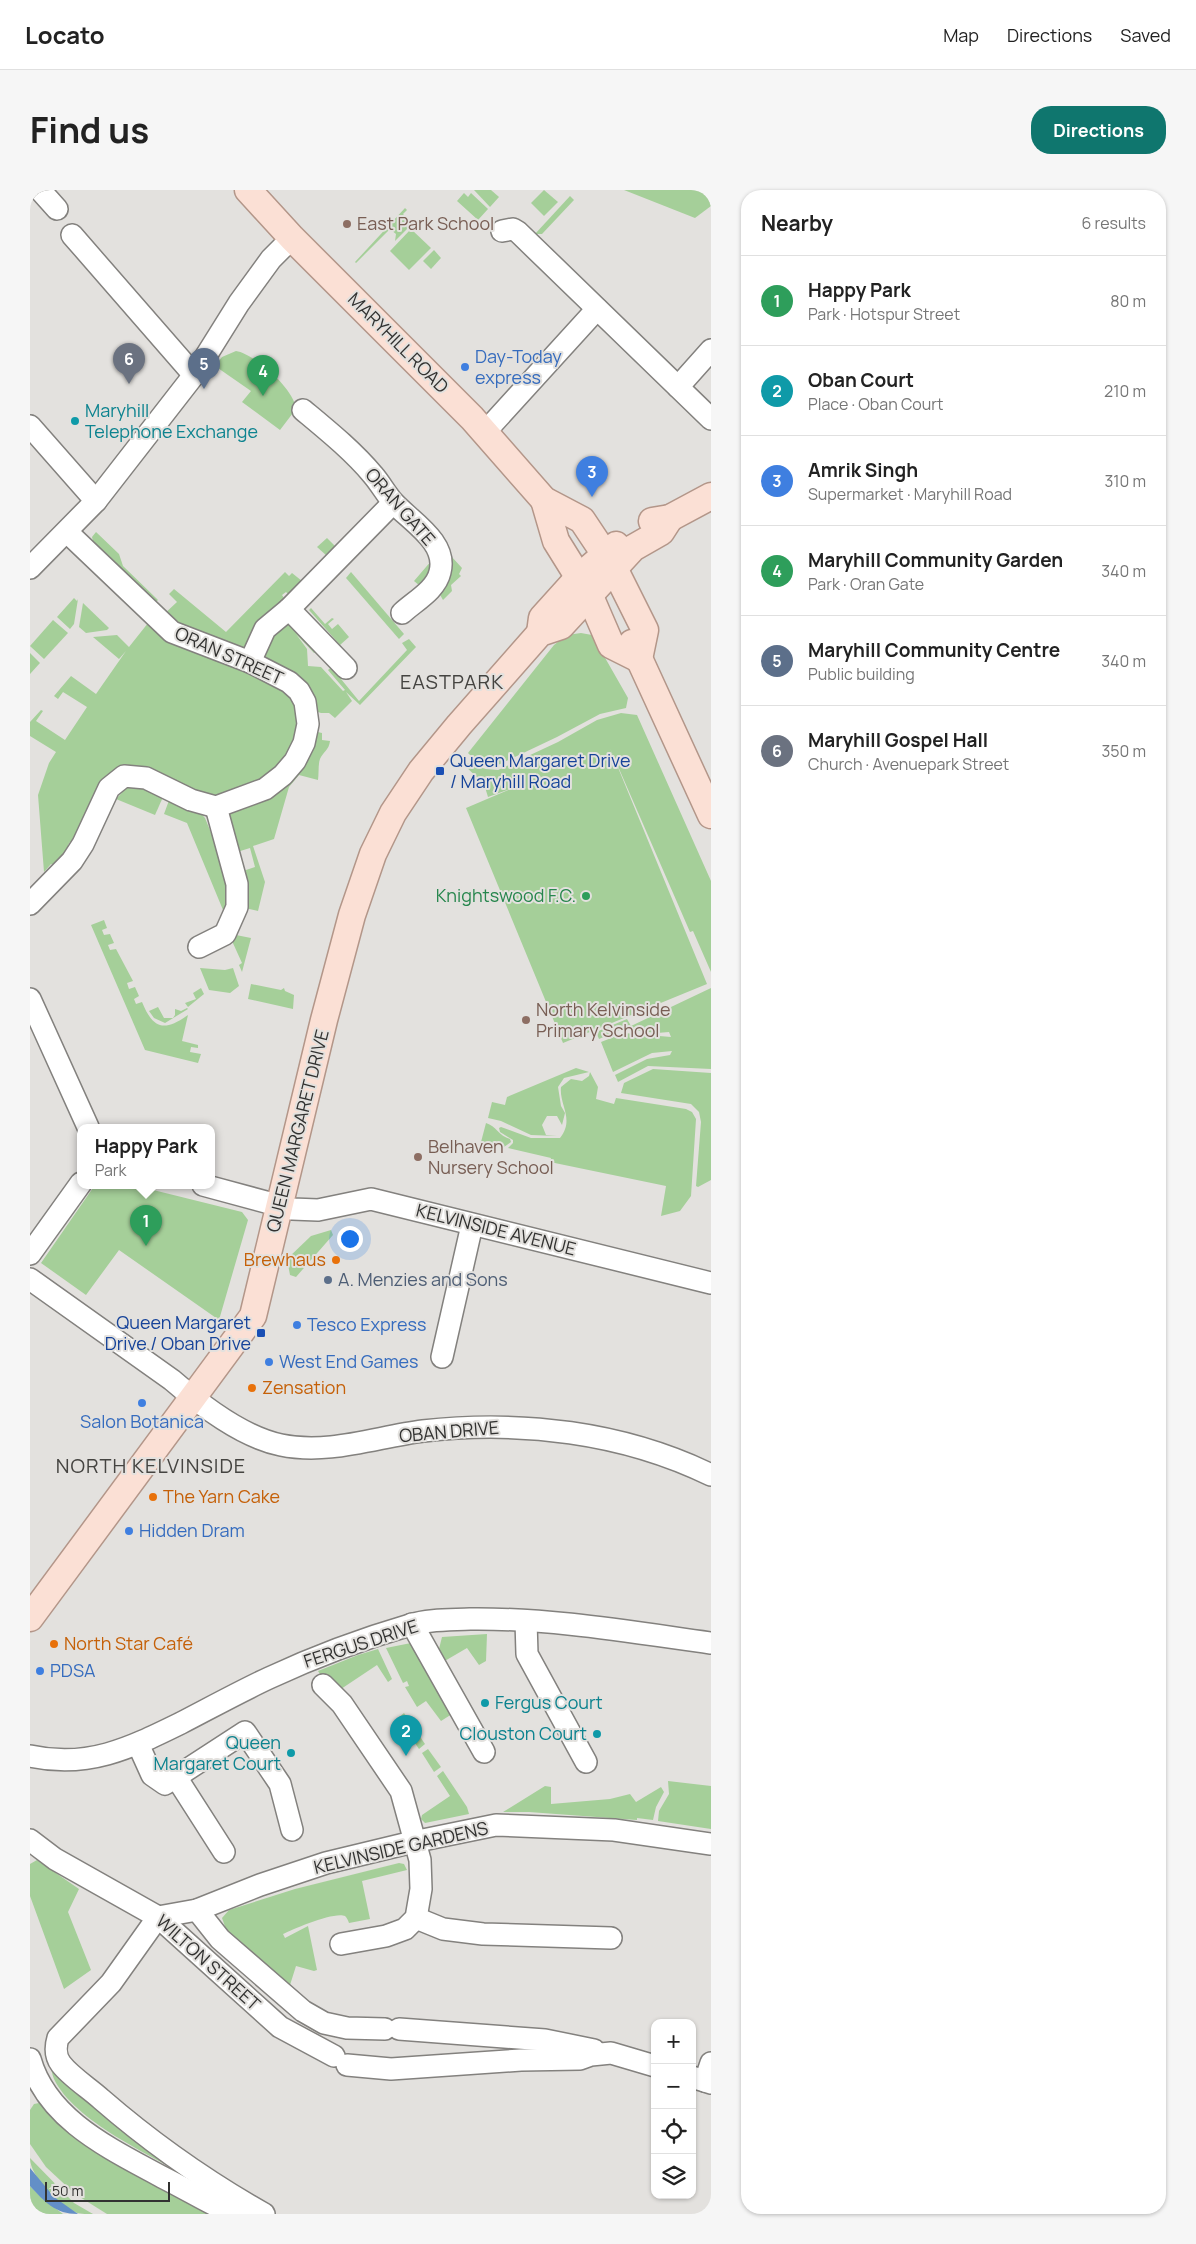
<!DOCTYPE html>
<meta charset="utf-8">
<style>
:root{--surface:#fff;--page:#f6f6f6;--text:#222;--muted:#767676;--line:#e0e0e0;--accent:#0f766e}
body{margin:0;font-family:Manrope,sans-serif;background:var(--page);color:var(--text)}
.controls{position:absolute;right:15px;bottom:15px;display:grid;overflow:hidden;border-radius:10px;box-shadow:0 1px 4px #0004}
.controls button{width:45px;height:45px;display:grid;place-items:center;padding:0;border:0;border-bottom:1px solid var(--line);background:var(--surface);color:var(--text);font:25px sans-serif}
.scale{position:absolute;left:15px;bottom:12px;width:125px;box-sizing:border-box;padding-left:5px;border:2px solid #323231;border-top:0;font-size:14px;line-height:18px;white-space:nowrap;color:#323231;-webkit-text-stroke:4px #e3e1de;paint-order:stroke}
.you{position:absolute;left:319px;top:1048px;width:18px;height:18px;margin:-12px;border:4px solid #fff;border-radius:50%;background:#1a73e8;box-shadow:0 0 0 8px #1a73e833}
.badge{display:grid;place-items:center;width:32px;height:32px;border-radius:50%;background:var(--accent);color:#fff;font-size:16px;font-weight:700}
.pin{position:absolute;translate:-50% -41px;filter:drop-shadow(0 1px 2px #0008)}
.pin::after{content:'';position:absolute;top:26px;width:18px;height:15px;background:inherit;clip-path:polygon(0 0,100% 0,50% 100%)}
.popup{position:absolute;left:47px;top:934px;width:138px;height:65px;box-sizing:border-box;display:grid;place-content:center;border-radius:10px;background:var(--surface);filter:drop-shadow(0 1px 4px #0005);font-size:16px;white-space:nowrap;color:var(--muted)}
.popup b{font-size:19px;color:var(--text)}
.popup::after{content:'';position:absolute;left:50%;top:100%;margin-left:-10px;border:10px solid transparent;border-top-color:var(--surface)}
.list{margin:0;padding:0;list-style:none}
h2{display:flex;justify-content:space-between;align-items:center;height:65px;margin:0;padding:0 20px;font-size:21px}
h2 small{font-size:16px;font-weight:400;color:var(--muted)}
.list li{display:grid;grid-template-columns:32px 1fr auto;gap:15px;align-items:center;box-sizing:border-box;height:90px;padding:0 20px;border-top:1px solid var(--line)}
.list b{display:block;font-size:19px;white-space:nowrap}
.list p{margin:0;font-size:16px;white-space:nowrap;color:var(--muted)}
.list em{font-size:16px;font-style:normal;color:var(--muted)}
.icon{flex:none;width:28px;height:28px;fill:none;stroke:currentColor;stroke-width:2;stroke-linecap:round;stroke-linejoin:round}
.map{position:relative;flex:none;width:681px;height:2024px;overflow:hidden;border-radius:20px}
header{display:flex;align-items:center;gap:30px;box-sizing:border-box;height:70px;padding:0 25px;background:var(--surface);border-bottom:1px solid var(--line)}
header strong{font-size:24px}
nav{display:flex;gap:28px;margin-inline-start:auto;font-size:18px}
.intro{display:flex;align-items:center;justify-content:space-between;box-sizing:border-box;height:120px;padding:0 30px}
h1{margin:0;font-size:35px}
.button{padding:12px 22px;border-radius:20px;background:var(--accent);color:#fff;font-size:18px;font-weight:700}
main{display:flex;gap:30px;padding:0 30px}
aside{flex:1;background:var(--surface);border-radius:20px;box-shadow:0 1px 4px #0004}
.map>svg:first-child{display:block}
</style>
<header>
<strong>Locato</strong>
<nav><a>Map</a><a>Directions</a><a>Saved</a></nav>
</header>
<div class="intro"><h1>Find us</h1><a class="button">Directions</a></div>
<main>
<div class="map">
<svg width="681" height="2024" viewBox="0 0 681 2024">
<rect width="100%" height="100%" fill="#e3e1de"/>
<g fill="#a5cf99">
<path d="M 444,0 L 461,0 L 469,7 L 460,17 Z"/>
<path d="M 514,0 L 528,12 L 514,26 L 501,13 Z"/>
<path d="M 594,0 L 681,0 L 681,16 L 665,28 Z"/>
<path d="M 434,3 L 438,7 L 441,3 L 458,19 L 448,30 L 427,11 Z"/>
<path d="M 540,6 L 544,10 L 512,44 L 505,44 Z"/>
<path d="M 375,18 L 377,20 L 373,24 L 382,34 L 365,51 L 366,44 L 361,40 L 358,41 L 326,73 L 325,72 Z"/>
<path d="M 381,39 L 401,58 L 379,80 L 360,61 Z"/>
<path d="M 404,60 L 411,68 L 401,79 L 393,71 Z"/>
<path d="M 206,161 C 225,164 264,199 266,219 L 250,240 L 212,212 L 221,201 L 185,176 L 192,167 Z"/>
<path d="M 66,342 L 89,364 L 93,376 L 128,410 L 123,415 L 87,381 L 82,369 L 63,351 L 62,347 Z"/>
<path d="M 297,348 L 309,360 L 297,366 L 287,357 Z"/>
<path d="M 401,362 L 405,375 L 390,396 L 384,391 L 402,370 L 402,368 L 398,365 Z"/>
<path d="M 421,366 L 432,378 L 429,384 L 431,386 L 421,395 L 422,401 L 413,410 L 409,403 L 418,368 Z"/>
<path d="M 255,382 L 259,386 L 262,383 L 272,391 L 262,408 L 256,402 L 252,405 L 290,458 L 284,463 L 266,444 L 277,459 L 278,476 L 291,477 L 313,501 L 315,500 L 298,480 L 305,474 L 315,484 L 311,489 L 329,511 L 377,460 L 372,453 L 379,449 L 386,457 L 330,515 L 316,502 L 322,511 L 305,528 L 299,523 L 291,523 L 285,521 L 283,541 L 292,543 L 292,550 L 300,551 C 299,560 293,562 290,569 C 288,574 289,584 288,590 L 269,585 L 259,597 L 244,649 L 223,656 L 235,692 L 228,721 L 215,718 L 213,681 L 225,677 L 220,658 L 207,662 L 184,613 L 90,582 L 43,654 L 40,652 L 38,655 L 43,659 L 27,675 L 21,674 L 14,682 L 8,605 L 19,573 L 26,562 L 0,546 L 0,532 L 11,520 L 13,521 L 6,531 L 35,550 L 57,517 L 33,502 L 28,509 L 24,506 L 41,486 L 66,504 L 96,461 L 89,469 L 63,447 L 87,445 L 99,457 L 126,423 L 132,426 L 147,412 L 139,404 L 144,399 L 196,442 Z"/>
<path d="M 321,382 L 374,444 L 369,449 L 316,388 Z"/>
<path d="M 44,408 L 47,411 L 48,409 L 44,434 L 40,439 L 27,427 Z"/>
<path d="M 53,413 L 79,438 L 77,440 L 56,443 L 49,437 Z"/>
<path d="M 281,418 L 295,434 L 302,428 L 304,429 L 298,434 L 302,439 L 308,434 L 319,447 L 310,455 L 279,420 Z"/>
<path d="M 23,430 L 38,443 L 14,469 L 0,456 Z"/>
<path d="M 551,443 L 562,445 L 598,508 L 596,518 L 570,524 L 527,547 L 468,575 C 455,575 447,572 438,563 L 524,455 L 537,445 Z"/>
<path d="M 0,463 L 10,473 L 0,484 Z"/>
<path d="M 591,523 L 607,525 L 681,691 L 681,782 L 663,741 L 660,742 L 580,558 L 677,794 L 533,853 L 436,618 L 483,598 L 458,607 L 454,594 L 434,575 L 436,573 L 456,579 L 468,580 L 528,552 L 567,530 Z"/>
<path d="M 98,596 L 109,597 L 133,607 L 125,625 L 86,609 Z"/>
<path d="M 141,605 L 165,617 L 175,628 L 197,682 L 199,718 L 193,720 L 157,633 L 134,624 Z"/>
<path d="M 74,730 L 77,738 L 72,740 L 74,745 L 80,744 L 84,753 L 78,755 L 80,760 L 86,759 L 103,791 L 97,793 L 99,799 L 105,797 L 109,806 L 104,809 L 106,814 L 112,812 C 123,839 134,842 158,825 L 152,851 L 168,855 L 168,858 L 161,857 L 160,862 L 171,864 L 168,873 L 115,860 L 61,735 Z"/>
<path d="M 206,745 L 221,748 L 212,782 L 209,775 L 212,773 L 202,751 Z"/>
<path d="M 170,778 L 195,780 L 203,778 L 209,796 L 200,803 L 179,800 Z"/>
<path d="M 221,794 L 251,800 L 254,798 L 255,801 L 264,805 L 263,819 L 218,809 Z"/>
<path d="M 171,798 L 174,804 L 158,817 L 155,813 L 166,809 L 163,803 Z"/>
<path d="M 681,798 L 681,879 L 618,876 L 588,892 L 585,885 L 617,869 L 640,865 L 642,861 L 622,863 L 583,882 L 571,852 L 594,843 L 641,847 L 639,842 L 627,843 L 592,839 L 569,849 L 566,842 L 597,829 L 601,836 Z"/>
<path d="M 128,817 L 134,828 L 143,828 L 145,825 L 145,819 L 151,821 L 157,818 L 158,819 L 135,833 L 124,828 L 119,821 Z"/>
<path d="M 546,878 L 559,882 L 534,888 L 528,897 L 531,916 L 535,923 L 532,935 L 527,926 L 517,926 L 512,935 L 516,945 L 527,946 L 501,945 L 471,931 L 458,928 L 462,912 L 475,915 L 477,907 Z"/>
<path d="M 623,879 L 681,883 L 681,990 L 668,997 L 666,996 L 671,932 L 669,922 L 661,914 L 591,903 L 594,893 Z"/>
<path d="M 560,882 L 568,897 L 566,909 L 584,914 L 586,908 L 656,919 L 662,922 L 666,929 L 661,1006 L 650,1021 L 631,1026 L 636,996 L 520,972 L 521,968 L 478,958 L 483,953 L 483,950 L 470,942 L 469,938 L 471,937 L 501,948 L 530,948 C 545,929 529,915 531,897 L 541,889 L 552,891 L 559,886 Z"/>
<path d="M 456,933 C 466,936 469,946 480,949 L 481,952 L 474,957 L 451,952 Z"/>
<path d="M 65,995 L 103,995 L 212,1022 L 218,1030 L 189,1130 L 89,1060 L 56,1105 L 11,1073 Z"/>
<path d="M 301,1040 L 303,1045 L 266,1087 L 260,1085 L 257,1069 L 281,1046 Z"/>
<path d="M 457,1444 L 456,1471 L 449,1475 L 437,1458 L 413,1472 L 408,1463 L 412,1447 Z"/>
<path d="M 386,1452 L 422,1524 L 411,1531 L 396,1511 L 387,1517 L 375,1497 L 379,1496 L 377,1491 L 373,1493 L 356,1458 Z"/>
<path d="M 348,1459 L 362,1489 L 358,1492 L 347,1475 L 311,1499 L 297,1495 L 288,1481 L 328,1465 Z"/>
<path d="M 374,1523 L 395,1554 L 389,1559 L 368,1528 Z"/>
<path d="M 398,1559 L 411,1577 L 404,1582 L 392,1563 Z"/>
<path d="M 413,1581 L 437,1617 L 439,1624 L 395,1633 L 391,1629 L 392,1625 L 420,1606 L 407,1586 Z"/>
<path d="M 638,1591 L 681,1596 L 681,1639 L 628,1631 L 629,1621 L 639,1604 Z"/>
<path d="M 515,1596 L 521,1597 L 521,1614 L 580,1609 L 600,1604 L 606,1612 L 631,1597 L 634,1602 L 626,1617 L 623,1630 L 607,1628 L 607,1630 L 499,1622 L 473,1622 Z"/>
<path d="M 7,1670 L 49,1699 L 38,1722 L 61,1780 L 34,1799 L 0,1706 L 0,1674 Z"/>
<path d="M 369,1673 L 374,1674 L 377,1680 L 332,1691 L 340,1729 L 319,1733 C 318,1730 317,1728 315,1726 C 305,1721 263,1739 253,1744 L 255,1748 L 278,1736 L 287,1780 L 284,1781 L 266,1776 L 260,1795 L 198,1745 L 192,1728 L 199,1720 L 265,1699 Z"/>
<path d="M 19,1866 L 162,1989 C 122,1966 44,1931 24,1889 C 21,1882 21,1874 19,1866 Z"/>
<path d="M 9,1913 L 11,1914 L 187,2024 L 77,2024 L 45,2004 L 16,1977 L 0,1954 L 0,1920 L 4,1914 Z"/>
<path d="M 0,1968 L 44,2013 L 63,2024 C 58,2024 51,2024 47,2023 C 29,2015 0,1987 0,1968 Z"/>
<path d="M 0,1996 L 12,2008 L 33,2024 L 0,2024 Z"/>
</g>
<path fill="#638fc7" d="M 0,1978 L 24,2007 L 48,2024 C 25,2024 15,2012 0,1996 Z"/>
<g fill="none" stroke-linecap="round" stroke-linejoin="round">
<defs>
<g id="minor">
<path d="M 10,0 L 27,19"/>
<path d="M 472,41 L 483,39 L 488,42 L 681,229"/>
<path d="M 42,45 L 164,185"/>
<path d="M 648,197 L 681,160"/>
<path d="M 273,220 C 297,240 323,261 343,285 C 350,293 356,304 363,312 C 380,331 418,352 410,382 C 406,400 385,411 372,423"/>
<path d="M 0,236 L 66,311"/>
<path d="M 455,242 L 567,119"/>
<path d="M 0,378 L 66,311 L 164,185 L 209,113 L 241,69 L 262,48"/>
<path d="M 259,419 L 316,478"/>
<path d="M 220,472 L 235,439 L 259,419 L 363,313"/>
<path d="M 0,714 L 42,671 L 53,654 L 79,598 L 94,586 L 116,588 L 161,610 L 186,617 L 235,599 L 253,585 L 265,571 L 274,553 L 278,534 L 275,512 L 269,501 L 259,492 L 220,472 L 142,442 L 37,342"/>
<path d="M 169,757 L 195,744 L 207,717 L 207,694 L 186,617"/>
<path d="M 0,809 L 58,937"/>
<path d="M 173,995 L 262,1019 L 288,1020 L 341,1009 L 681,1093"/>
<path d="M 0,1064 L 51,993"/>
<path d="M 0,1089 L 142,1190 C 172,1216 212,1247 251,1255 C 299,1265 346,1247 393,1241 C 490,1230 593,1242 681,1285"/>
<path d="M 412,1167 L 442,1035"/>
<path d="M 496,1431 L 497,1464 L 556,1572"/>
<path d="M 382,1434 L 454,1562"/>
<path d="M 293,1495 L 312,1514 L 371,1601 L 390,1670 L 391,1699 L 386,1728 L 375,1739 L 356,1746 L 311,1754"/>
<path d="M 108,1554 L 122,1585 L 135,1594 L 215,1542 L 250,1594 L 262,1640"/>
<path d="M 0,1566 C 58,1579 100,1558 151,1533 C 180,1518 209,1502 239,1488 C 284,1467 332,1449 380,1435 C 399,1429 421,1430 440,1429 C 521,1428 601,1442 681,1453"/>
<path d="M 146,1587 L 194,1662"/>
<path d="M 0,1650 L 25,1669 L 128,1727 L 250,1837 L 304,1866"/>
<path d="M 167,1720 L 190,1749 L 273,1821 L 294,1833 L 317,1838 L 355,1839"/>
<path d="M 386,1728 L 413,1739 L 453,1744 L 581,1748"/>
<path d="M 369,1839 L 515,1850 L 564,1860"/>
<path d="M 0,1869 C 17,1930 81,1959 132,1987 C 156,1999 179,2013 203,2024"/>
<path d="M 317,1875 L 361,1879 L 491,1870 L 550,1869 L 561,1865 L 581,1863 L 625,1876"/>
<path d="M 662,1887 L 681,1893"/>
<path d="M 675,1891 L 681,1873"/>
<path d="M 234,2024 C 174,1990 124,1955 71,1909 C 59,1898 41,1887 31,1874 C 25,1866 25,1858 28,1848 L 81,1793 L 128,1727 L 167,1720 L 230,1695 L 296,1673 L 383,1652 L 466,1635 L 584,1640 L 681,1654"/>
</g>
<g id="major">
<path d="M 218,0 L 262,48 L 442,228 L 514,310 L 552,330 L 584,378 L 615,440 L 609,469"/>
<path d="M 514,310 L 526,351 L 559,404 L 581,455 L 609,469"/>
<path d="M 622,331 L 640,328 L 681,306"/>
<path d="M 510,443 L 512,428 L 549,387 L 586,355"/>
<path d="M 602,453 L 681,625"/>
<path d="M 0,1428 L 223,1126 L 294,830 L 322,725 L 343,664 L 363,623 L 391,581 L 429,535 L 510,443 L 531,436 L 603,358 L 631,342 L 640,328"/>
</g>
</defs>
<use href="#minor" stroke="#83817e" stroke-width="24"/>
<use href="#major" stroke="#b39689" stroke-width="29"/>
<use href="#minor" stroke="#fff" stroke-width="21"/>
<use href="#major" stroke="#fbe0d5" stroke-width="26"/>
</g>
<g fill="#8d6e63" stroke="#e3e1de" stroke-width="2">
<circle cx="317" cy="34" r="5"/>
<circle cx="496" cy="830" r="5"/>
<circle cx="388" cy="967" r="5"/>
</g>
<g fill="#3f7fe0" stroke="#e3e1de" stroke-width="2">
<circle cx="435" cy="177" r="5"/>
<circle cx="267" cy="1135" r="5"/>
<circle cx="239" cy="1172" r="5"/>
<circle cx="112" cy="1213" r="5"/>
<circle cx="99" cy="1341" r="5"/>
<circle cx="10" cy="1481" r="5"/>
</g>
<g fill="#0f9aa8" stroke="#e3e1de" stroke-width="2">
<circle cx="45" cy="231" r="5"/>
<circle cx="455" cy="1513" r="5"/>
<circle cx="567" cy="1544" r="5"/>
<circle cx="261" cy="1563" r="5"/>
</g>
<g fill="#1a4fb4" stroke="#e3e1de" stroke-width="2">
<rect x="405" y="576" width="10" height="10" rx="2.5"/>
<rect x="226" y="1138" width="10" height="10" rx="2.5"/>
</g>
<circle fill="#2e9e5b" stroke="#e3e1de" stroke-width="2" cx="556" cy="706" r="5"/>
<g fill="#e8710a" stroke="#e3e1de" stroke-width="2">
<circle cx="306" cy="1070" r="5"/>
<circle cx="222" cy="1198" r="5"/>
<circle cx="123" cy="1307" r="5"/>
<circle cx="24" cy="1454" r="5"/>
</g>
<circle fill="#5c6f8a" stroke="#e3e1de" stroke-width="2" cx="298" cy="1090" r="5"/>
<g text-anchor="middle" stroke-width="4" stroke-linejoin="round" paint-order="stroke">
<g font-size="18" fill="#785e54" stroke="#e3e1de" text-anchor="start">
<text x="327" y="40">East Park School</text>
<text x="506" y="826">North Kelvinside<tspan x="506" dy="21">Primary School</tspan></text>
<text x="398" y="963">Belhaven<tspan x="398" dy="21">Nursery School</tspan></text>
</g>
<g font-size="18" fill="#323231" stroke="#e3e1de">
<text transform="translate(368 153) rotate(45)" y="6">MARYHILL ROAD</text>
<text transform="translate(370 317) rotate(49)" y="6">ORAN GATE</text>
<text transform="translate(199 466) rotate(24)" y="6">ORAN STREET</text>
<text transform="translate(268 941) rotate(-76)" y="6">QUEEN MARGARET DRIVE</text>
<text transform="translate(466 1040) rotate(14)" y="6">KELVINSIDE AVENUE</text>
<text transform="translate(419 1242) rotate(-5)" y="6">OBAN DRIVE</text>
<text transform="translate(331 1454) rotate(-18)" y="6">FERGUS DRIVE</text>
<text transform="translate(371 1658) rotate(-13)" y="6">KELVINSIDE GARDENS</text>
<text transform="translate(178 1773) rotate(42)" y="6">WILTON STREET</text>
</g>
<g font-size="18" fill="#366cbe" stroke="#e3e1de" text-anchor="start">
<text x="445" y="173">Day-Today<tspan x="445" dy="21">express</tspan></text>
<text x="277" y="1141">Tesco Express</text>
<text x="249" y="1178">West End Games</text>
<text x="112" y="1238" text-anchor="middle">Salon Botanica</text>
<text x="109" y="1347">Hidden Dram</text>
<text x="20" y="1487">PDSA</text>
</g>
<g font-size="18" fill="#0d838f" stroke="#e3e1de" text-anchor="start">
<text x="55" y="227">Maryhill<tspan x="55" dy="21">Telephone Exchange</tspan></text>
<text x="465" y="1519">Fergus Court</text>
<text x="557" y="1550" text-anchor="end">Clouston Court</text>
<text x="251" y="1559" text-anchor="end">Queen<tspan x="251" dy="21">Margaret Court</tspan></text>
</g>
<g font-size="18" fill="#164399" stroke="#e3e1de" text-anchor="start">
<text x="420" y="577">Queen Margaret Drive<tspan x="420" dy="21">/ Maryhill Road</tspan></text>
<text x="221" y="1139" text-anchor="end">Queen Margaret<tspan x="221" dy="21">Drive / Oban Drive</tspan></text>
</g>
<g font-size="18" fill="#27864d" stroke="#e3e1de" text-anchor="end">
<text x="546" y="712">Knightswood F.C.</text>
</g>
<g font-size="18" fill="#c56008" stroke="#e3e1de" text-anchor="start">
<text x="296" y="1076" text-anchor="end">Brewhaus</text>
<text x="232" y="1204">Zensation</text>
<text x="133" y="1313">The Yarn Cake</text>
<text x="34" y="1460">North Star Café</text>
</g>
<g font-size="18" fill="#4e5e75" stroke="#e3e1de" text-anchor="start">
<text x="308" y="1096">A. Menzies and Sons</text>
</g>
<g font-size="20" letter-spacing="1" fill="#454441" stroke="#e3e1de">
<text x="422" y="499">EASTPARK</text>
<text x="121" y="1283">NORTH KELVINSIDE</text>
</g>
</g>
</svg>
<div class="controls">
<button>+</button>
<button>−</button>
<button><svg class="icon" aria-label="locate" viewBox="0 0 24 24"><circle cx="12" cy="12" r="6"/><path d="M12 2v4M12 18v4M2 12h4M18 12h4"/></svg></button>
<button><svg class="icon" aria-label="layers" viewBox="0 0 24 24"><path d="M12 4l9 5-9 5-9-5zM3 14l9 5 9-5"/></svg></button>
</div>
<div class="scale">50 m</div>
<div class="you"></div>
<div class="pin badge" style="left:116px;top:1056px;background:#2e9e5b">1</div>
<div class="popup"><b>Happy Park</b>Park</div>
<div class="pin badge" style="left:376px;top:1566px;background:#0f9aa8">2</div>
<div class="pin badge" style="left:562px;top:307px;background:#3f7fe0">3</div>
<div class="pin badge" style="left:233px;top:206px;background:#2e9e5b">4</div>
<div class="pin badge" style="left:174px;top:199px;background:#5c6f8a">5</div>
<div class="pin badge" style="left:99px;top:194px;background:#6b7280">6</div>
</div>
<aside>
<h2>Nearby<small>6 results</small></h2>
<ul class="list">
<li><span class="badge" style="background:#2e9e5b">1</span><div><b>Happy Park</b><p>Park · Hotspur Street</p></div><em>80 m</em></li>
<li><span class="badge" style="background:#0f9aa8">2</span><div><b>Oban Court</b><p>Place · Oban Court</p></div><em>210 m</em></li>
<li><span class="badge" style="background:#3f7fe0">3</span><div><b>Amrik Singh</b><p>Supermarket · Maryhill Road</p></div><em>310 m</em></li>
<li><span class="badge" style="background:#2e9e5b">4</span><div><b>Maryhill Community Garden</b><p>Park · Oran Gate</p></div><em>340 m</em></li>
<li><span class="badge" style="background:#5c6f8a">5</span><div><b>Maryhill Community Centre</b><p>Public building</p></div><em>340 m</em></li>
<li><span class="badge" style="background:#6b7280">6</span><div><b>Maryhill Gospel Hall</b><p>Church · Avenuepark Street</p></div><em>350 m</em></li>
</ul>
</aside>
</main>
